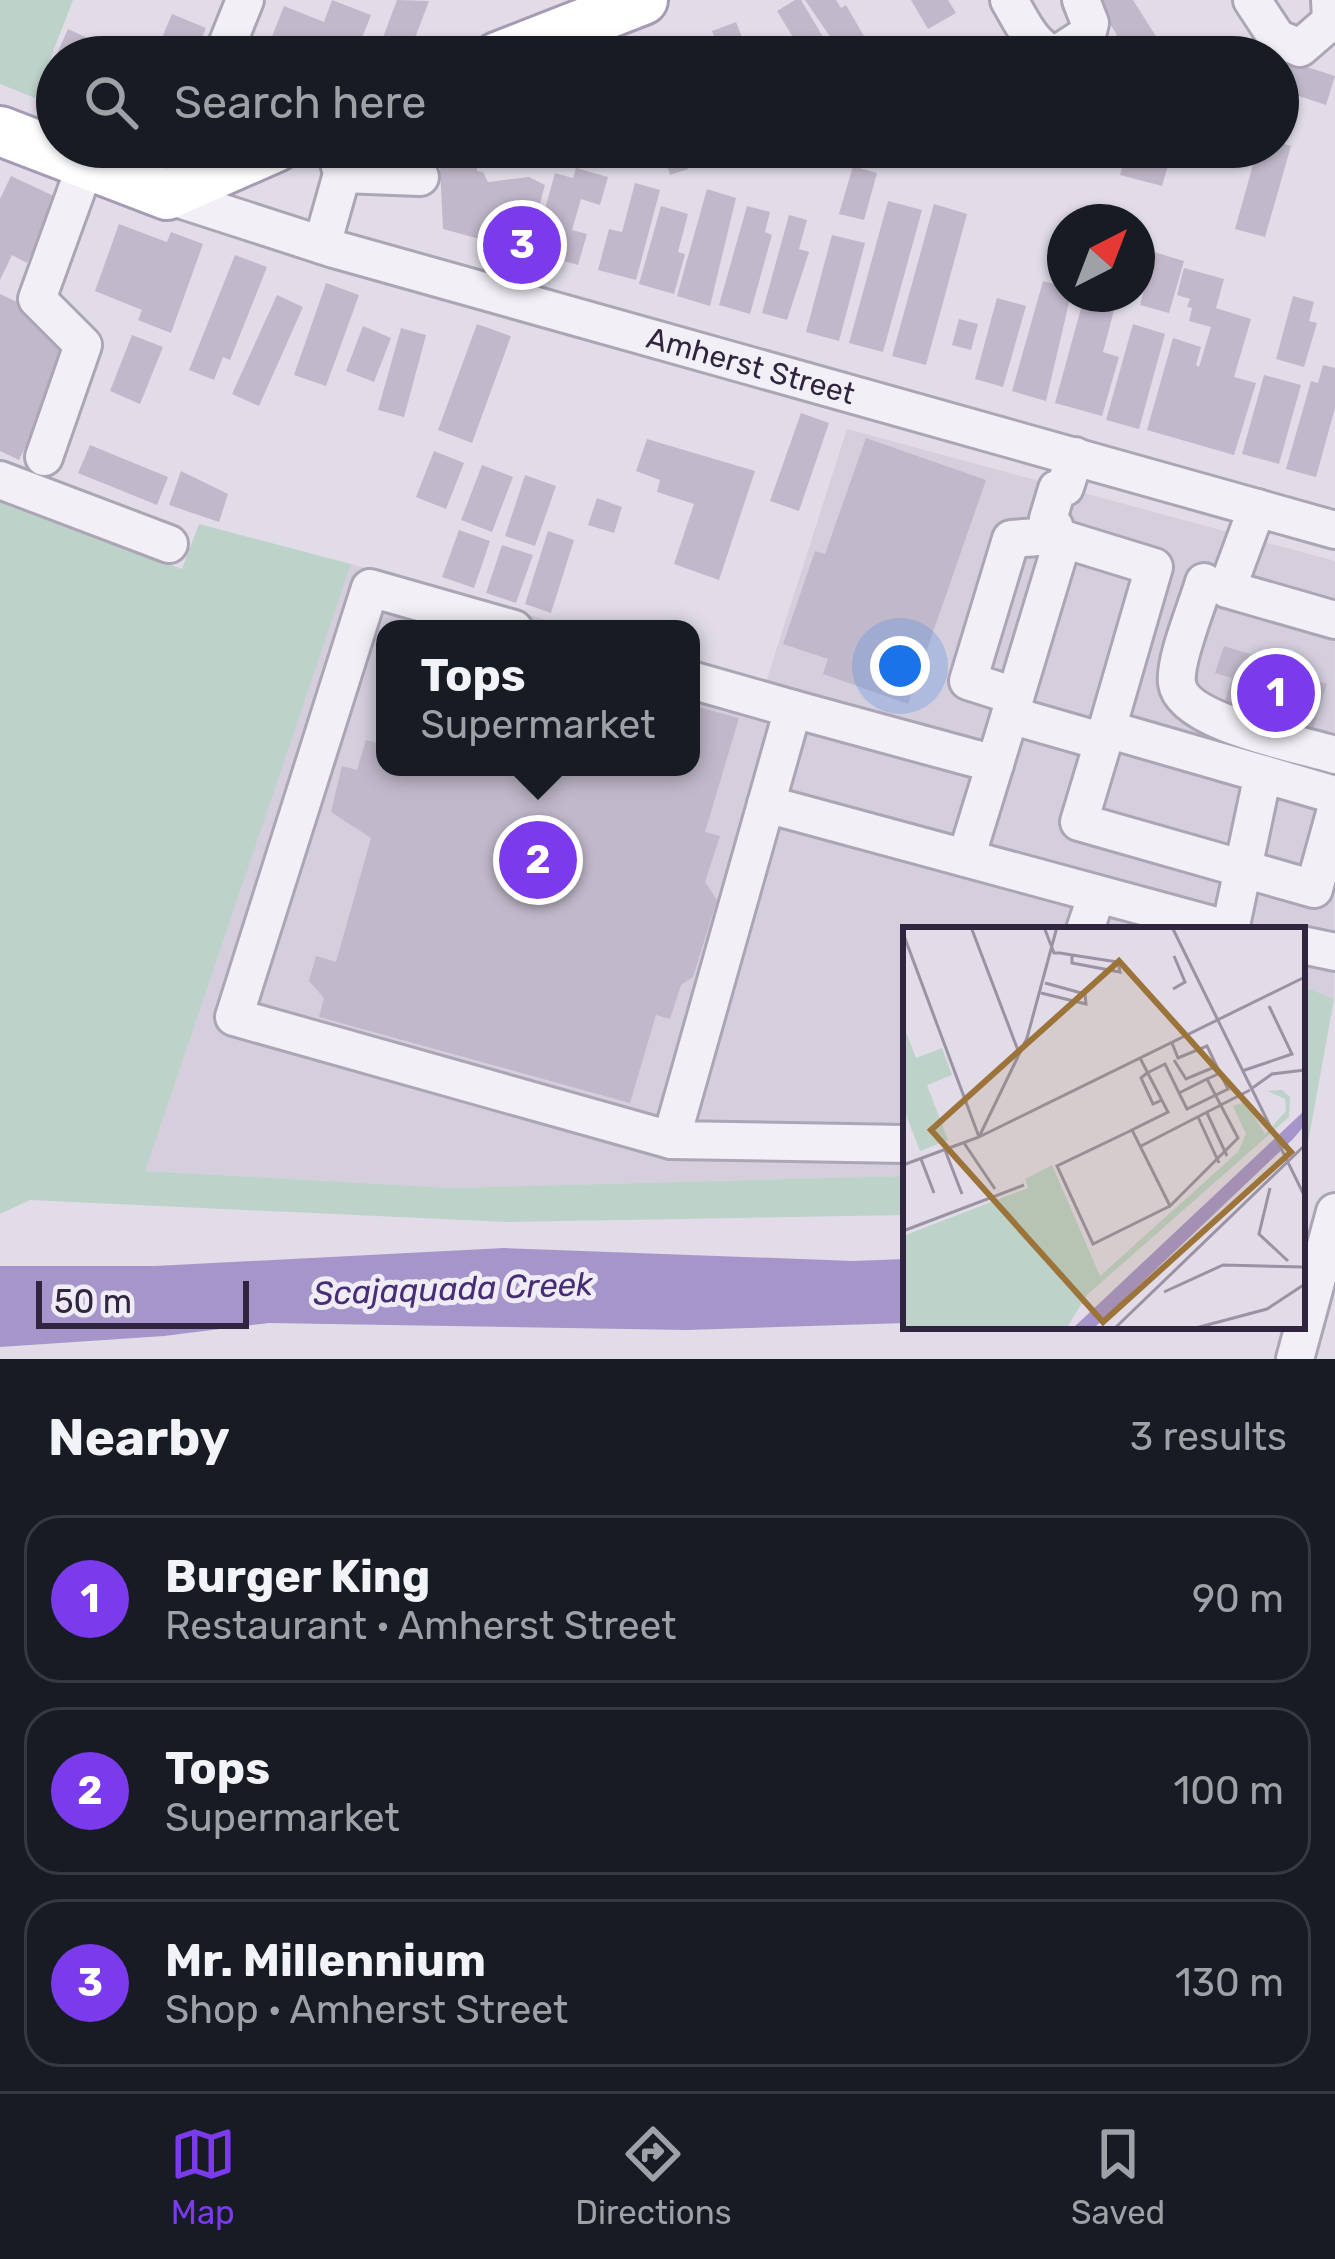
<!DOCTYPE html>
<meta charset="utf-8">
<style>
:root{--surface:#171b24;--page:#242831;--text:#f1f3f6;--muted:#9ea1a6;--line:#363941;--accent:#7c3aed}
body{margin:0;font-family:Rubik,sans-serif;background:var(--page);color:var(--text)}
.compass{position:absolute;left:1047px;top:204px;width:108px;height:108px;border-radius:50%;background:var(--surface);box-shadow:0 3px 9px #0004;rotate:42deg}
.scale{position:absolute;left:36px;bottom:30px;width:213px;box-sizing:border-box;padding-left:12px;border:6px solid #30253f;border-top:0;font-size:33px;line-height:42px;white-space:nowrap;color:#30253f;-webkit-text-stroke:9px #efecf5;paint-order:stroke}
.you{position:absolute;left:900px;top:666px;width:42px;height:42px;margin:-30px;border:9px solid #fff;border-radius:50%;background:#1a73e8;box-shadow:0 0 0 18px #1a73e833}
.badge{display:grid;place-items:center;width:78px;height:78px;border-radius:50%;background:var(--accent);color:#fff;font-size:39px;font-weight:700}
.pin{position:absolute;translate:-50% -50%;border:6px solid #fff;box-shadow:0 3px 12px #0006}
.popup{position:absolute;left:376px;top:620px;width:324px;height:156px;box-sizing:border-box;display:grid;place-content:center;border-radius:24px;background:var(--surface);filter:drop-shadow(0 3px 9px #0005);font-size:39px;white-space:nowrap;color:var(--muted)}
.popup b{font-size:45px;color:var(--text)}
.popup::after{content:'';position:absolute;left:50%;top:100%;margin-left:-24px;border:24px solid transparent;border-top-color:var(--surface)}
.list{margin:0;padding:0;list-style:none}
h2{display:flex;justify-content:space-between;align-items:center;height:156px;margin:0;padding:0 48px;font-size:51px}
h2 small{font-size:39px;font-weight:400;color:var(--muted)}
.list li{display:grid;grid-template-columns:78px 1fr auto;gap:36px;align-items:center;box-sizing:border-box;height:168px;margin:0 24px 24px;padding:0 24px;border:3px solid var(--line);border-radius:36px}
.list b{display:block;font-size:45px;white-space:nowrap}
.list p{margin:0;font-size:39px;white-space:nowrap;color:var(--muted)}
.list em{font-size:39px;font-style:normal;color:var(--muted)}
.icon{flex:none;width:66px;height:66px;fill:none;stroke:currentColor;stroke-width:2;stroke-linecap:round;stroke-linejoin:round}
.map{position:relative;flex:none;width:1335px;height:1359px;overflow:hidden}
.search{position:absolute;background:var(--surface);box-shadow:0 3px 9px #0004;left:36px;right:36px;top:36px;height:132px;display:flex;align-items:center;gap:30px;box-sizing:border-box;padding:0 42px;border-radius:66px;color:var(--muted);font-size:45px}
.sheet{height:732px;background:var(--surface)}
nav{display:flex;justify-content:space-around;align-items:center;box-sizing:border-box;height:168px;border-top:3px solid var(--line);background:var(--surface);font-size:33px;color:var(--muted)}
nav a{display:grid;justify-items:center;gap:6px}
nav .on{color:var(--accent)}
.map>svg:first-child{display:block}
</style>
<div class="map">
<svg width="1335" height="1359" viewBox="0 0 1335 1359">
<rect width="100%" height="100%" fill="#e1dce8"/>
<path fill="#d4cedd" d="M 847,429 L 1335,561 L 1334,999 L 1302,986 L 1302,930 L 906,930 L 906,1176 L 451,1188 L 144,1171 L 351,564 L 578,629 L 385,629 L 385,767 L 691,767 L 691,661 L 766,682 Z"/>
<g fill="#bdd2c8">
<path d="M 0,0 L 73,0 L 35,98 L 0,84 Z"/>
<path d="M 0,500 L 182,569 L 199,524 L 351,564 L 145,1171 L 451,1188 L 906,1176 L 906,1215 L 506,1222 L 30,1200 L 0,1214 Z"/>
<path d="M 1302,986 L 1334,999 L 1302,1176 Z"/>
</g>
<path fill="#a695ca" d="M 504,1248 L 853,1261 L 906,1259 L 906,1323 L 686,1330 L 269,1323 L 164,1336 L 0,1347 L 0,1266 L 155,1266 Z"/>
<g fill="#c1b9cb">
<path d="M 332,0 L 371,15 L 360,43 L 349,39 L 342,57 L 264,57 L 284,6 L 324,22 Z"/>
<path d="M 397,0 L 429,1 L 410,51 L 382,40 Z"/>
<path d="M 795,0 L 801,0 L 835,57 L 805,57 L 777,11 Z"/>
<path d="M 805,0 L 836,0 L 841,8 L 846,5 L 876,57 L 844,57 Z"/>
<path d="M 911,0 L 948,0 L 956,13 L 928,29 Z"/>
<path d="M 1095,0 L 1133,0 L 1169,57 L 1083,57 L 1117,35 Z"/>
<path d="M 172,14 L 206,28 L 194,57 L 154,57 Z"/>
<path d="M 736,22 L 750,57 L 722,57 L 712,31 Z"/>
<path d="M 68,29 L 103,45 L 98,57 L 57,57 L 57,102 L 39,94 Z"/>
<path d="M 698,37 L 706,57 L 676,57 L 672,46 Z"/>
<path d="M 1282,59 L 1335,76 L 1326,105 L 1290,93 L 1285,109 L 1278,107 L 1278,71 Z"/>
<path d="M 1278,142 L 1291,146 L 1265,237 L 1235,229 L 1258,147 L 1278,147 Z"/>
<path d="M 439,147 L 476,147 L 477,171 L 483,172 L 488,182 L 529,177 L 545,185 L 527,252 L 443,229 Z"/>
<path d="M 1128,147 L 1171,155 L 1162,186 L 1120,175 Z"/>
<path d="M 681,148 L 688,169 L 670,175 L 663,154 Z"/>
<path d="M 853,166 L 877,173 L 864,220 L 839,214 Z"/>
<path d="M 576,168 L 608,177 L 600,205 L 581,199 L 572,230 L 587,234 L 578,265 L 533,252 L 555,173 L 573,178 Z"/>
<path d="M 11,176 L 58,198 L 27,263 L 12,255 L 0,280 L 0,199 Z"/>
<path d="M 635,183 L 660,190 L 636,280 L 598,270 L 609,229 L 622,232 Z"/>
<path d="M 707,189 L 736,198 L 710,306 L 677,296 Z"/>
<path d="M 888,201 L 922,210 L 883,352 L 849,343 Z"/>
<path d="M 934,204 L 967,214 L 926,365 L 892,356 Z"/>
<path d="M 661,206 L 688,214 L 678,252 L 685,254 L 674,294 L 639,284 Z"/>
<path d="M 747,206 L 770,212 L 765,232 L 772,235 L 750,314 L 719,305 Z"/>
<path d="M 789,215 L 807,220 L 799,249 L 809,252 L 787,320 L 762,313 Z"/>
<path d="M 119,224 L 167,242 L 171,232 L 203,244 L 171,333 L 138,320 L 142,310 L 95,291 Z"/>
<path d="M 832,235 L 865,243 L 839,341 L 806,332 Z"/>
<path d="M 1154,252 L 1184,261 L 1169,313 L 1140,305 Z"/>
<path d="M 235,255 L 267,267 L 230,360 L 223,357 L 214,380 L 189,370 Z"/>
<path d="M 1184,268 L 1224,279 L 1216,308 L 1251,319 L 1234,377 L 1256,383 L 1234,455 L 1147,430 L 1173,338 L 1201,347 L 1196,365 L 1199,367 L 1211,327 L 1189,321 L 1192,308 L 1187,307 L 1190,299 L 1177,295 Z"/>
<path d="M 1043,281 L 1065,287 L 1065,294 L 1071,294 L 1046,401 L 1012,391 Z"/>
<path d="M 326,283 L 359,295 L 326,386 L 294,375 Z"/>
<path d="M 0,294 L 44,315 L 75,342 L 19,460 L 0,451 Z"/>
<path d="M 277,295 L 303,307 L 259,406 L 232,394 Z"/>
<path d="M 1293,296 L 1314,302 L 1309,321 L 1317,323 L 1304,367 L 1276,359 Z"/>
<path d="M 997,298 L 1026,306 L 1003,387 L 975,379 Z"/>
<path d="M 1083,301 L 1114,310 L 1103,352 L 1119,357 L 1102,416 L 1055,403 Z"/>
<path d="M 959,319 L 978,324 L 971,350 L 952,345 Z"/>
<path d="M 477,324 L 511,336 L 472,443 L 438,430 Z"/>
<path d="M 1133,324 L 1165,334 L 1139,429 L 1106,420 Z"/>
<path d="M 363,326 L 391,338 L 374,382 L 346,371 Z"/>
<path d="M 401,328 L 426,335 L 404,417 L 378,410 Z"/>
<path d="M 132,335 L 163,347 L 140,404 L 110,391 Z"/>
<path d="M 1323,365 L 1335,368 L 1335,408 L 1316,477 L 1286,469 L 1311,381 L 1318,383 Z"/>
<path d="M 1264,375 L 1301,385 L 1279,464 L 1242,454 Z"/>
<path d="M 801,413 L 829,423 L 799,511 L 770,501 Z"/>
<path d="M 866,438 L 986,480 L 908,704 L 823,674 L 828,659 L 783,644 L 815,551 L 825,554 Z"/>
<path d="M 647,439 L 755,471 L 719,580 L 674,564 L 694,504 L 657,492 L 660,480 L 636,471 Z"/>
<path d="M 90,445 L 168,477 L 157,505 L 78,473 Z"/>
<path d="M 434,451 L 464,463 L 446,509 L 416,497 Z"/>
<path d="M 482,465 L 513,477 L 492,532 L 461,520 Z"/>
<path d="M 181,471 L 228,494 L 219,522 L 169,505 Z"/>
<path d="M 525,475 L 556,486 L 535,546 L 505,536 Z"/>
<path d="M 597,498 L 622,507 L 614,533 L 588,525 Z"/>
<path d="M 459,530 L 490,541 L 474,588 L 442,577 Z"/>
<path d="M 548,531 L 574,540 L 551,613 L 525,604 Z"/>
<path d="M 502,545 L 533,555 L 516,603 L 486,593 Z"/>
<path d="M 1224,646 L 1299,669 L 1298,675 L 1327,684 L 1313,729 L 1225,701 L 1232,678 L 1215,673 Z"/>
<path d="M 691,705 L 739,718 L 705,832 L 720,836 L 705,882 L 717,900 L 693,977 L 681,985 L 670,1019 L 656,1015 L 630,1103 L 319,1017 L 324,998 L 309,981 L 316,956 L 336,962 L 371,838 L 331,812 L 342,766 L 357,770 L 366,740 L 385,745 L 385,767 L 691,767 Z"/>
</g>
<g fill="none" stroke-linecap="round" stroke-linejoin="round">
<defs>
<g id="minor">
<path d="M 1009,0 C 1021,20 1032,48 1056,55 L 1087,35 L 1090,23 L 1081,0"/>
<path d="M 1252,0 L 1277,38 L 1300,48 L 1331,21 L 1330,0"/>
<path d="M 222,57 L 245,0"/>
<path id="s1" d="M 186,147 L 167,195 L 334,249 L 1335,530"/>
<path d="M 342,174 L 420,177"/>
<path d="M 322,245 L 342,174 L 335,147"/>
<path d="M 44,457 L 83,345 L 37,299 L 86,164"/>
<path d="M 0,480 L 169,544"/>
<path d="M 1257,508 L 1227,589 L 1335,620"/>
<path d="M 1063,539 L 1154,567 L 1107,729 L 1263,774 L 1230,930"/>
<path d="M 1204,582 C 1197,607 1174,660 1177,683 C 1182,723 1300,744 1335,755"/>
<path d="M 514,629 L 370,588 L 234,1017 L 671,1140"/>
<path d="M 691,680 L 793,709"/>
<path d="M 1015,696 L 968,681 L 1011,539 L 1051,536"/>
<path d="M 1010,715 L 1104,742"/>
<path d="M 1107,729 L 1079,822 L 1314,889 L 1335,813"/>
<path d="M 1263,774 L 1335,795"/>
<path d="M 766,804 L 1231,930"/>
<path d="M 966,858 L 995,764"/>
<path d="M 1085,930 L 1097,894"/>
<path d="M 1302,945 L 1335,952"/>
<path d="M 906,1144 L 671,1140 L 793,709 L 995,764 L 1063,539 L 1051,536 L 1054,526 L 1048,519 L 1057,489 L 1065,487 L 1075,456"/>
<path d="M 1295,1359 L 1335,1212"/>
</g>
<g id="major">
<path d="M 497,57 L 643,0"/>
<path d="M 0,131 L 167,195 L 276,147"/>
</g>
</defs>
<use href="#minor" stroke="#aca5b5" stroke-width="42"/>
<use href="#major" stroke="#a59bb4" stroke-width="54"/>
<use href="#minor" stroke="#f2eff6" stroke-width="36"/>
<use href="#major" stroke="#fff" stroke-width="48"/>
</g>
<g text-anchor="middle" stroke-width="10" stroke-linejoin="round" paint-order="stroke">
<g font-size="30" fill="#30253f" stroke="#efecf5">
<text dy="10" stroke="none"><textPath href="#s1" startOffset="660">Amherst Street</textPath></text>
</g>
<g font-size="33" font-style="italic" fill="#462d75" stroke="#efecf5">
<text transform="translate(453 1288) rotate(-2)" y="12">Scajaquada Creek</text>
</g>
</g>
<g transform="translate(903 927)">
<rect width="402" height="402" fill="#e1dce8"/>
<path d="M 0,97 L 13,131 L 39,121 L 49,148 L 24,158 L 45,213 L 17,224 L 0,180 ZM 379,163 L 387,170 L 386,190 L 184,368 L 163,402 L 0,402 L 0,309 L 125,261 L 122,252 L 149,238 L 197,349 L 335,225 L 343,207 L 330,179 L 342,175 L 362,207 L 383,184 L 382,172 L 364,164 Z" fill="#bdd2c8"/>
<path d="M 402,183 L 402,198 L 389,213 L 190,402 L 169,402 Z" fill="#a695ca"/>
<path fill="none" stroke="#9a93a4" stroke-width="3" d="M 68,0 L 116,126M 141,0 L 151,26 L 157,26 L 169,28 L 215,35 L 217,45 L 169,36 L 169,28M 269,0 L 402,270M 0,6 L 76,210 L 402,50M 270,62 L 282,55 L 271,29M 138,66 L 183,77 L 182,67 L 142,56M 269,116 L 275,131 L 304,119 L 317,146 L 304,152M 237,131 L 265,185 L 229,203 L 267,279 L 335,211 L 304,152 L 276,166 L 262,137 L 246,145M 271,133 L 283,152 L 314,139M 339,144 L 389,127 L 366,79M 244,146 L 238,151 L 250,177 L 259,173M 348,162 L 369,147 L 402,143M 276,166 L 284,182 L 325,162 L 317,146M 304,186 L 324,229M 295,190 L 316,236M 229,203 L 154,239 L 190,317 L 267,279M 61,216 L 92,262M 238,219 L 347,163M 42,223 L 59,267M 18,232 L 31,266M 0,238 L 76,210 L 124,111 L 154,0M 367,261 L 356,307 L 385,334M 0,304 L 121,258M 261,365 L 320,338 L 402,340M 211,402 L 402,218M 289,402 L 364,382 L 402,357"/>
<path fill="#9c743a" fill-opacity="0.15" stroke="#9c743a" stroke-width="6" d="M 216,34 L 388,225 L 200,395 L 28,203 Z"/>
<rect width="402" height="402" fill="none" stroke="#30253f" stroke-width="6"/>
</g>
</svg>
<svg class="compass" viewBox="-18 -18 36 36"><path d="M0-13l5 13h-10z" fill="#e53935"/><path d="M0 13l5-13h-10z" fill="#9ea1a6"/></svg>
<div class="scale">50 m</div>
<div class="you"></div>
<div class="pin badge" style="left:1276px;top:693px">1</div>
<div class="pin badge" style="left:538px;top:860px">2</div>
<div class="popup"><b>Tops</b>Supermarket</div>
<div class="pin badge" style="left:522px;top:245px">3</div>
<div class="search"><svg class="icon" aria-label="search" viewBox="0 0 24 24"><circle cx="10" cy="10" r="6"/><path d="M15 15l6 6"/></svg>Search here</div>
</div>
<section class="sheet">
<h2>Nearby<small>3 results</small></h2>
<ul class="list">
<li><span class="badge">1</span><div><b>Burger King</b><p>Restaurant · Amherst Street</p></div><em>90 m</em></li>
<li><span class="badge">2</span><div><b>Tops</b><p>Supermarket</p></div><em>100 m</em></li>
<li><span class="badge">3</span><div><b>Mr. Millennium</b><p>Shop · Amherst Street</p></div><em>130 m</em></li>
</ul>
</section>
<nav>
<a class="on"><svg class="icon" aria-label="map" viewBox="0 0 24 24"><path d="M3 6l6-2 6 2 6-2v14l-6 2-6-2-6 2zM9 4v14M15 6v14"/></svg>Map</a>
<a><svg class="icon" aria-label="directions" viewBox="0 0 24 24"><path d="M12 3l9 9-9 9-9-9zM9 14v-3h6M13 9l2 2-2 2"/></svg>Directions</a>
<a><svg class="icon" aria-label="saved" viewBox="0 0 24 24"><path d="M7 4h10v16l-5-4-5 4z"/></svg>Saved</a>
</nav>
